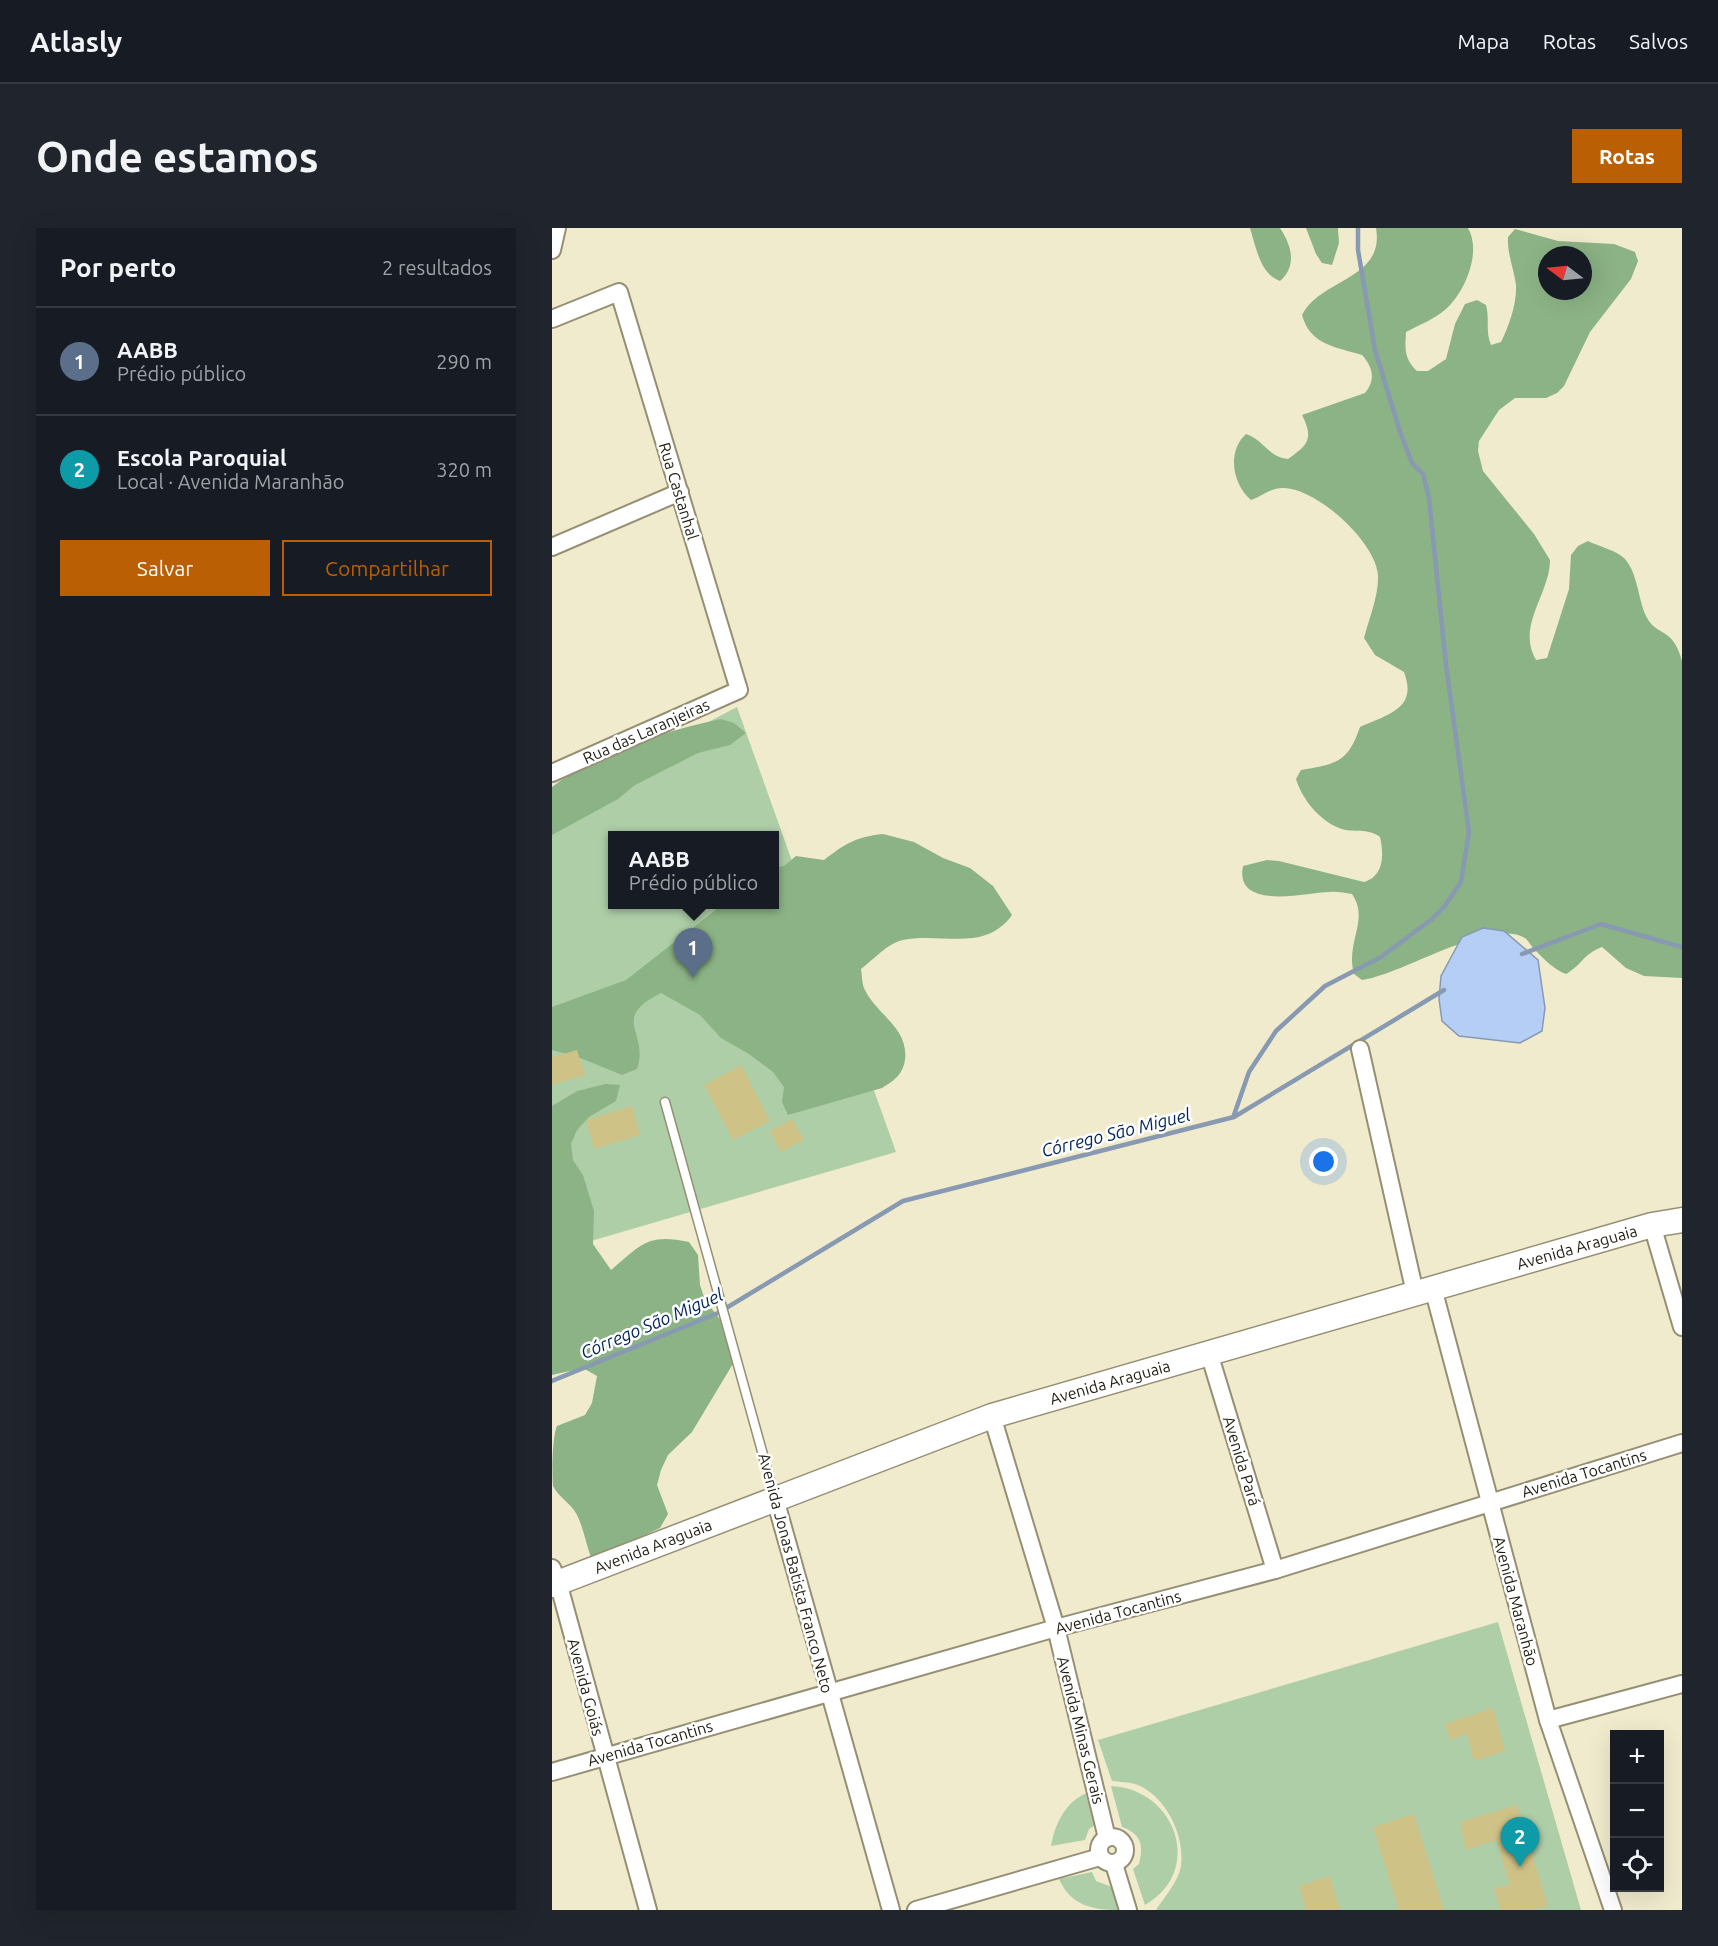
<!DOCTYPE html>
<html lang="pt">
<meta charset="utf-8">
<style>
:root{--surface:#171b24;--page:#20242c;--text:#f1f3f6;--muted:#9ea1a6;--line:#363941;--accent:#ba5f03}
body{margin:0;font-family:Ubuntu,sans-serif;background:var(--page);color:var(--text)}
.controls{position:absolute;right:18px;bottom:18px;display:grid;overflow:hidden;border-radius:0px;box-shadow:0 6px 24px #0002}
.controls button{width:54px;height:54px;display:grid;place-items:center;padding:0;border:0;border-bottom:2px solid var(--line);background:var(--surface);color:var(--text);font:30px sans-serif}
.compass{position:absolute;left:986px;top:18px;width:54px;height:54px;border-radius:50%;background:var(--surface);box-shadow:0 6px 24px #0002;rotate:286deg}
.you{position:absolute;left:772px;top:934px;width:21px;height:21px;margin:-15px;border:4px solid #fff;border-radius:50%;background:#1a73e8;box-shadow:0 0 0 9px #1a73e833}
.badge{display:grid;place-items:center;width:39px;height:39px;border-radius:50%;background:var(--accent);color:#fff;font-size:20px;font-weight:700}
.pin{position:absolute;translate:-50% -50px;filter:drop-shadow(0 2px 3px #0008)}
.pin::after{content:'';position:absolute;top:32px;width:21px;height:18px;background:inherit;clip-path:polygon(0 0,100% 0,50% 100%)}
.popup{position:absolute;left:56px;top:603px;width:171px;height:78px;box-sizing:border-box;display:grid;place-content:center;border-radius:0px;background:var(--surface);filter:drop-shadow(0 2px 4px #0005);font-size:20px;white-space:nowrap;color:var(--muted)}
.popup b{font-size:22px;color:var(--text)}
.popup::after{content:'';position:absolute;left:50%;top:100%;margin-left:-12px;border:12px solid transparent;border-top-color:var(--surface)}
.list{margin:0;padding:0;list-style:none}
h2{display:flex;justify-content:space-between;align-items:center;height:78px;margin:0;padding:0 24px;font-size:26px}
h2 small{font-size:20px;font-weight:400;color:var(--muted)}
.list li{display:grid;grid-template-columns:39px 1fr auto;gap:18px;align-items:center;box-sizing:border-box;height:108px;padding:0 24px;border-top:2px solid var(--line)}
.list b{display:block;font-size:22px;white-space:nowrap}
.list p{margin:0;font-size:20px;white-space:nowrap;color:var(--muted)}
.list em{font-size:20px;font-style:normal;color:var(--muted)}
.actions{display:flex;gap:12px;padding:18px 24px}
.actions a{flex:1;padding:14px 0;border:2px solid var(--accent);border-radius:0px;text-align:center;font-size:21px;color:var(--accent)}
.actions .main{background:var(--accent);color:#fff}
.icon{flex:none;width:33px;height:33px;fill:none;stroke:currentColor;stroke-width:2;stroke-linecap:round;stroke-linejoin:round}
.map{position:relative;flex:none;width:1130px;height:1682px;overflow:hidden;border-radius:0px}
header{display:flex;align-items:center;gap:36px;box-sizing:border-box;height:84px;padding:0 30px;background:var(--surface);border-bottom:2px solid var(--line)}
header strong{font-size:28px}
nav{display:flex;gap:33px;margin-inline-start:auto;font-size:21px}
.intro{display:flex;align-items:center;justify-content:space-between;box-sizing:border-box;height:144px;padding:0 36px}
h1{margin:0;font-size:42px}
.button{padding:15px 27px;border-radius:0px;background:var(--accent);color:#fff;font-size:21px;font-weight:700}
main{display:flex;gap:36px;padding:0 36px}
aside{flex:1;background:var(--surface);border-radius:0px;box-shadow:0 6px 24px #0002}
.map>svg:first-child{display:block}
</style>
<header>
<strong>Atlasly</strong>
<nav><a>Mapa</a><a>Rotas</a><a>Salvos</a></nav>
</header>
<div class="intro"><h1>Onde estamos</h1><a class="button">Rotas</a></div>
<main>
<aside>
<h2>Por perto<small>2 resultados</small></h2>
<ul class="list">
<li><span class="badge" style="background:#5c6f8a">1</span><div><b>AABB</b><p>Prédio público</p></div><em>290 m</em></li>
<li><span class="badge" style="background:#0f9aa8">2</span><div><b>Escola Paroquial</b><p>Local · Avenida Maranhão</p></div><em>320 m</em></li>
</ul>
<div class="actions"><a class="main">Salvar</a><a>Compartilhar</a></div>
</aside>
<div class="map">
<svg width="1130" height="1682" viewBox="0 0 1130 1682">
<rect width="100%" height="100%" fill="#f1ebce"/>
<g fill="#aecea8" fill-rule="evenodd">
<path d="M 185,479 L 344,924 L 15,1020 L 0,974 L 0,576 ZM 60,608 L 222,608 L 222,676 L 60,676 Z"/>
<path d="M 946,1394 L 1029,1682 L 604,1682 C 612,1670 628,1651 629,1637 C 633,1607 613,1566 583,1556 C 576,1554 567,1554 560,1553 L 546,1512 Z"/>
<path d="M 559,1558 C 624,1561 653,1643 593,1677 L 581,1641 L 587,1636 C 592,1617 589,1606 570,1599 Z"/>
<path d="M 535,1565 L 543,1597 L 537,1601 L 533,1612 L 499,1618 C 503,1596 513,1574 535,1565 Z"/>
<path d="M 540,1644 L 544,1653 L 560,1659 L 567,1682 C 541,1682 519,1678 507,1651 Z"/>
</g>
<g fill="#8cb385" fill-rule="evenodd">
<path d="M 698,0 L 728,0 C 740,18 745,38 728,53 C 708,46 704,19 698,0 Z"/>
<path d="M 754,0 L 786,0 L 787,15 L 780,37 L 770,35 L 764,26 Z"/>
<path d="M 824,0 L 916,0 C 930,24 913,64 894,81 C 883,91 867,97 854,104 C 853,121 852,131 865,143 L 876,143 L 894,131 L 903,96 L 913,76 L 925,72 L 934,77 C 938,91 933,103 939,117 L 949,114 C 957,98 965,75 964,57 C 962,41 955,26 956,9 L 963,1 L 1006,13 L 1062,16 L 1083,24 L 1086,33 L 1079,51 L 1038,104 L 1012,158 L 1005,165 L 994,170 L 963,170 L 947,182 L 927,213 L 926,223 L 931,243 L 982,306 L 998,332 C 998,366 964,398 984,432 L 995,430 L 1017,361 L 1019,327 L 1026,318 L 1036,313 C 1046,318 1066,323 1073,331 C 1086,346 1086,371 1094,388 C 1104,409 1121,398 1130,433 L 1130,750 L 1092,748 L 1074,740 L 1050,719 C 1030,727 1031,736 1014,746 C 1001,741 992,731 982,721 C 979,718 976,712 973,710 C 939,689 849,747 810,752 L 802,746 C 793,714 818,692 800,666 C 793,665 785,663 777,664 C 753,665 682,683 691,638 L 715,632 L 727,633 L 812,654 C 832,648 832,627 828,609 C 815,599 802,606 787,600 C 767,592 750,571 744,551 L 749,542 C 785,536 796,534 808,499 C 836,486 866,481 852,444 L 823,427 L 812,410 C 817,391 827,367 826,347 C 823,313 766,262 733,260 C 719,259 711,268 699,272 C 680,256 675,223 694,206 C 712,212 716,229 736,231 C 756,217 762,211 750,187 L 813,165 C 824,152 821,139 810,127 C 784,119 758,117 750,87 C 769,50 833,52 824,0 ZM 995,27 L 1031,27 L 1031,63 L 995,63 Z"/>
<path d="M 169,491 L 182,495 L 194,505 L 178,517 L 146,525 L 83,557 L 66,571 L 0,607 L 0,559 C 44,525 115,502 169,491 Z"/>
<path d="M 331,606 L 362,614 L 391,630 L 418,640 L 441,658 L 460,687 C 433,725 389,704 351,712 C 336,715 321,732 309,741 C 310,747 310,755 312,760 C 324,787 357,799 353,832 C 351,846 342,853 330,860 L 236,887 L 230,874 L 232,859 L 221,844 L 197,826 L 169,810 L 148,787 L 109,765 C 57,791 98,804 85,841 L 70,847 L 26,829 L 0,822 L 0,779 L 74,752 L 170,677 L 222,676 L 222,640 L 232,638 L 244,628 L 272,632 C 293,616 303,609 331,606 Z"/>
<path d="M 54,856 L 68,857 L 64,873 L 37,889 L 25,902 L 19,916 L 21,932 L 31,947 L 42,983 L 41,1016 L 59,1042 C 89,1017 95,1005 137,1014 L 146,1027 L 148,1057 L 153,1072 L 177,1103 L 182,1134 L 140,1204 L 116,1227 L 109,1242 L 105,1257 L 116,1286 L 108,1300 L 40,1332 C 34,1317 32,1301 25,1287 C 19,1275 7,1270 1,1258 C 0,1247 0,1209 5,1198 L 33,1187 L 40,1175 L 45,1148 L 31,1140 L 0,1147 L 0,878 L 25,863 Z"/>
</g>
<path fill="#b5cef6" stroke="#8899b2" stroke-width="1.5" d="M 931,700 L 952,703 L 986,732 L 993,780 L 990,803 L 968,815 L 907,808 L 890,793 L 887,771 L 889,748 L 910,709 Z"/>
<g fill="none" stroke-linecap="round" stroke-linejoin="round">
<g stroke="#8899b2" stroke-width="4.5">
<path d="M 970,726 L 1049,696 L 1130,719"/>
<path d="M 682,887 L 697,844 L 724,803 L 773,758 L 829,729 L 880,691 L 892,679 L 909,654 L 917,604 L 894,437 L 877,270 L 871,246 L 860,235 L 848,204 L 823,122 L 806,22 L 806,0"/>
<path d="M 0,1153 L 166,1085 L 351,973 L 682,889 L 892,762"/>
</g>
</g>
<g fill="#cfc287">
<path d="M 25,822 L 33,847 L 0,857 L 0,829 Z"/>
<path d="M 189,837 L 218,893 L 181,912 L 152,857 Z"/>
<path d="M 80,878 L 88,907 L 42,921 L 34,892 Z"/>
<path d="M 240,891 L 252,912 L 229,924 L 218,903 Z"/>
<path d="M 941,1480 L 953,1523 L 922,1533 L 915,1506 L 898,1512 L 893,1496 Z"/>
<path d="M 965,1577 L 996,1678 L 980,1682 L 948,1682 L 942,1660 L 958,1657 L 944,1612 L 914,1622 L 908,1594 Z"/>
<path d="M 862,1586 L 892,1682 L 847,1682 L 821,1599 Z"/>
<path d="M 778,1648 L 788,1682 L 754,1682 L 747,1658 Z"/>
</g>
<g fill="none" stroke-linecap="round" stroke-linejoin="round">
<defs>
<path id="lane" d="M 113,874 L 223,1270"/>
<g id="street">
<path d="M 0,22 L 5,0"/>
<path d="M 0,91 L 67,64 L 187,462 L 0,545"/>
<path d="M 0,319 L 128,264"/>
<path d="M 808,821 L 863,1065"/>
<path d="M 1100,997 L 1130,1099"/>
<path d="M 881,1060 L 996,1492 L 1061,1682"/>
<path d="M 657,1125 L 723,1342"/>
<path d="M 440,1188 L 504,1400 L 555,1610"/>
<path d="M 223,1271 L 339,1682"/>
<path d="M 0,1340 L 6,1354 L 96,1682"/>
<path d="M 996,1492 L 1130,1456"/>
<path d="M 0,1544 L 504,1400 L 723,1342 L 1130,1215"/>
<circle cx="560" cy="1622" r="13"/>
<path d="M 562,1636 L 576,1682"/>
<path d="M 364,1682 L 548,1629"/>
</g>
<path id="secondary" d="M 0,1357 L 440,1188 L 1100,997 L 1130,992"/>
</defs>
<use href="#lane" stroke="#958f74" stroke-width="11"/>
<use href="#street" stroke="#958f74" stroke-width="20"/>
<use href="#secondary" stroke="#958f74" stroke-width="27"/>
<use href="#lane" stroke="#fff" stroke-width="8"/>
<use href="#street" stroke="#fff" stroke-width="16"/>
<use href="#secondary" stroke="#fff" stroke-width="24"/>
</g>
<g text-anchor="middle" stroke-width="5" stroke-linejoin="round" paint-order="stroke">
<g font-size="16" fill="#201e13" stroke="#fff">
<text transform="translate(127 263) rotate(73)" y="6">Rua Castanhal</text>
<text transform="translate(94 503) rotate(-24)" y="6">Rua das Laranjeiras</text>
<text transform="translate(1025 1019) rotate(-16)" y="6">Avenida Araguaia</text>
<text transform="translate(558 1154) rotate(-16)" y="6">Avenida Araguaia</text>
<text transform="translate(690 1233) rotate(73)" y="6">Avenida Pará</text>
<text transform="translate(1032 1245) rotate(-17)" y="6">Avenida Tocantins</text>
<text transform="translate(101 1318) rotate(-21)" y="6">Avenida Araguaia</text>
<text transform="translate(244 1345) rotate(75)" y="6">Avenida Jonas Batista Franco Neto</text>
<text transform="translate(964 1373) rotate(75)" y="6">Avenida Maranhão</text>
<text transform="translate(566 1384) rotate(-15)" y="6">Avenida Tocantins</text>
<text transform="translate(34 1459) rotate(75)" y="6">Avenida Goiás</text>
<text transform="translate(529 1502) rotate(76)" y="6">Avenida Minas Gerais</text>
<text transform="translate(98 1515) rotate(-16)" y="6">Avenida Tocantins</text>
</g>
<g font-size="18" font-style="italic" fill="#02255d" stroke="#fff">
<text transform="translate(564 905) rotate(-14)" y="6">Córrego São Miguel</text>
<text transform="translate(100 1096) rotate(-23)" y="6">Córrego São Miguel</text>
</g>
</g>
</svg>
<div class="controls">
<button>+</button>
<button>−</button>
<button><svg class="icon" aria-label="locate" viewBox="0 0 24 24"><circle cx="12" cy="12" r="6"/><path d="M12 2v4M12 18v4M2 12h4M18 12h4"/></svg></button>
</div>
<svg class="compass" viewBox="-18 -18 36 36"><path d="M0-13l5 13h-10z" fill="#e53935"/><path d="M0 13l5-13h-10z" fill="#9ea1a6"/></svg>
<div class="you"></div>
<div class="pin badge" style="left:141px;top:750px;background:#5c6f8a">1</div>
<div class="popup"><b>AABB</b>Prédio público</div>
<div class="pin badge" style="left:968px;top:1639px;background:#0f9aa8">2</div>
</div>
</main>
